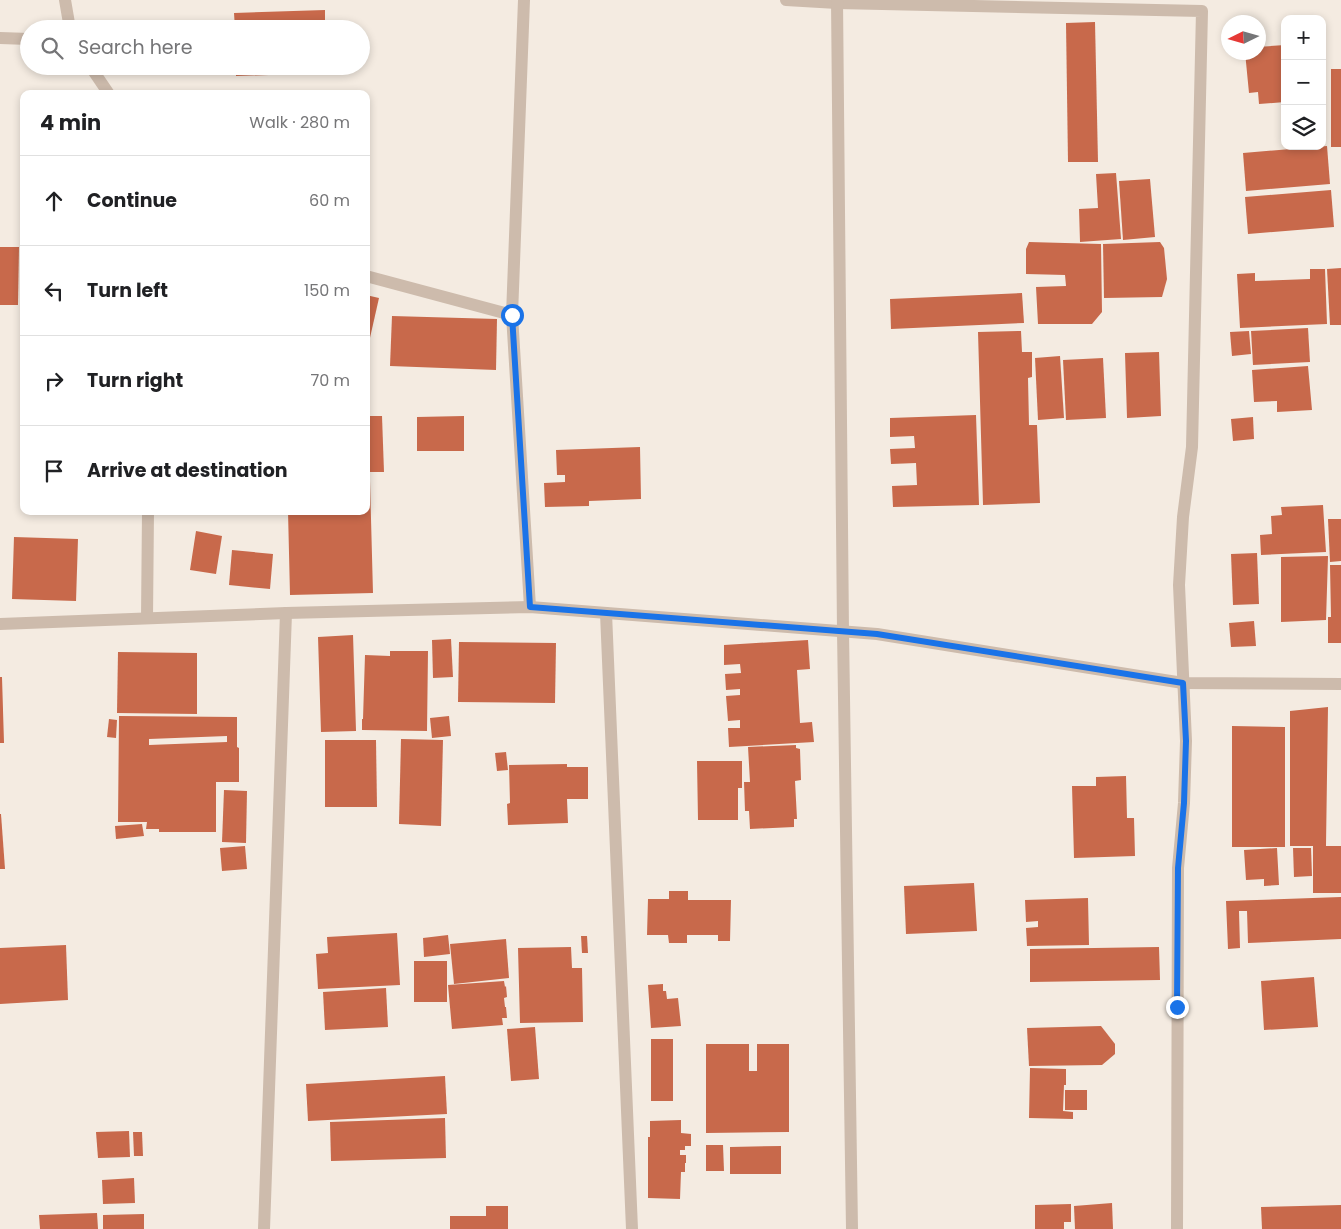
<!DOCTYPE html>
<meta charset="utf-8">
<style>
:root{--surface:#fff;--page:#f2f2f2;--text:#202124;--muted:#757577;--line:#e0e0e0}
body{margin:0;font-family:Poppins,sans-serif;background:var(--page);color:var(--text)}
.controls{position:absolute;right:15px;top:15px;display:grid;overflow:hidden;border-radius:10px;box-shadow:0 2px 8px #0003}
.controls button{width:45px;height:45px;display:grid;place-items:center;padding:0;border:0;border-bottom:1px solid var(--line);background:var(--surface);color:var(--text);font:25px sans-serif}
.compass{position:absolute;left:1221px;top:15px;width:45px;height:45px;border-radius:50%;background:var(--surface);box-shadow:0 2px 8px #0003;rotate:265deg}
.stop{position:absolute;width:15px;height:15px;margin:-11px;border:4px solid #1a73e8;border-radius:50%;background:#fff}
.stop.end{background:#1a73e8;border-color:#fff;box-shadow:0 1px 5px #0008}
.list{margin:0;padding:0;list-style:none}
h2{display:flex;justify-content:space-between;align-items:center;height:65px;margin:0;padding:0 20px;font-size:21px}
h2 small{font-size:16px;font-weight:400;color:var(--muted)}
.list li{display:grid;grid-template-columns:32px 1fr auto;gap:15px;align-items:center;box-sizing:border-box;height:90px;padding:0 20px;border-top:1px solid var(--line)}
.list b{display:block;font-size:19px;white-space:nowrap}
.list em{font-size:16px;font-style:normal;color:var(--muted)}
.icon{flex:none;width:28px;height:28px;fill:none;stroke:currentColor;stroke-width:2;stroke-linecap:round;stroke-linejoin:round}
.map{position:relative;flex:none;width:1341px;height:1229px;overflow:hidden}
.search{position:absolute;background:var(--surface);box-shadow:0 2px 8px #0003;left:20px;top:20px;width:350px;height:55px;display:flex;align-items:center;gap:12px;box-sizing:border-box;padding:0 18px;border-radius:28px;color:var(--muted);font-size:19px}
.panel{position:absolute;background:var(--surface);box-shadow:0 2px 8px #0003;left:20px;top:90px;width:350px;height:425px;border-radius:10px}
.map>svg:first-child{display:block}
</style>
<div class="map">
<svg width="1341" height="1229" viewBox="0 0 1341 1229">
<rect width="100%" height="100%" fill="#f4ebe1"/>
<g fill="#c8694b" fill-rule="evenodd">
<path d="M 325,10 L 325,29 L 235,29 L 234,13 Z"/>
<path d="M 1095,22 L 1098,162 L 1068,162 L 1066,23 Z"/>
<path d="M 1285,45 L 1285,102 L 1259,104 L 1258,92 L 1249,93 L 1245,52 L 1258,52 L 1258,47 Z"/>
<path d="M 236,66 L 327,66 L 327,73 L 236,76 Z"/>
<rect x="1331" y="69" width="10" height="78"/>
<path d="M 1327,146 L 1330,184 L 1246,191 L 1243,153 Z"/>
<path d="M 1116,173 L 1121,239 L 1080,242 L 1079,209 L 1098,208 L 1096,174 Z"/>
<path d="M 1150,179 L 1155,237 L 1123,240 L 1119,181 Z"/>
<path d="M 1331,190 L 1334,227 L 1248,234 L 1245,197 Z"/>
<path d="M 1029,242 L 1101,244 L 1102,312 L 1092,324 L 1038,324 L 1036,287 L 1066,286 L 1065,275 L 1026,274 L 1026,249 Z"/>
<path d="M 1160,242 L 1164,248 L 1167,279 L 1162,297 L 1104,298 L 1103,244 Z"/>
<path d="M 0,247 L 19,247 L 18,305 L 0,305 Z"/>
<path d="M 1341,268 L 1341,325 L 1330,325 L 1327,269 Z"/>
<path d="M 1310,269 L 1325,269 L 1327,324 L 1240,328 L 1237,274 L 1255,273 L 1255,281 L 1310,279 Z"/>
<path d="M 1022,293 L 1024,323 L 891,329 L 890,299 Z"/>
<path d="M 366,295 L 379,298 L 367,351 L 366,351 Z"/>
<path d="M 392,316 L 497,319 L 496,370 L 390,366 Z"/>
<path d="M 1308,328 L 1310,362 L 1253,365 L 1251,331 Z"/>
<path d="M 1021,331 L 1022,352 L 1032,352 L 1032,377 L 1028,378 L 1029,425 L 1037,425 L 1040,503 L 983,505 L 978,332 Z"/>
<path d="M 1249,331 L 1251,354 L 1232,356 L 1230,332 Z"/>
<path d="M 1159,352 L 1161,416 L 1127,418 L 1125,353 Z"/>
<path d="M 1060,356 L 1064,418 L 1038,420 L 1035,358 Z"/>
<path d="M 1103,358 L 1106,418 L 1066,420 L 1063,360 Z"/>
<path d="M 1308,366 L 1312,410 L 1277,412 L 1277,401 L 1254,402 L 1252,370 Z"/>
<path d="M 976,415 L 979,505 L 893,507 L 892,486 L 917,485 L 916,463 L 891,464 L 890,449 L 915,448 L 914,436 L 890,437 L 890,418 Z"/>
<path d="M 366,416 L 382,416 L 384,472 L 366,472 Z"/>
<path d="M 464,416 L 464,451 L 417,451 L 417,417 Z"/>
<path d="M 1253,417 L 1254,439 L 1233,441 L 1231,419 Z"/>
<path d="M 640,447 L 641,499 L 589,501 L 589,506 L 545,507 L 544,483 L 565,482 L 565,475 L 557,475 L 556,450 Z"/>
<path d="M 366,481 L 370,481 L 373,593 L 290,595 L 288,511 L 366,511 Z"/>
<path d="M 1323,505 L 1326,552 L 1261,555 L 1260,535 L 1272,534 L 1271,516 L 1282,515 L 1281,507 Z"/>
<path d="M 1328,519 L 1341,519 L 1341,561 L 1330,562 Z"/>
<path d="M 196,531 L 222,536 L 216,574 L 190,570 Z"/>
<path d="M 14,537 L 78,539 L 76,601 L 12,599 Z"/>
<path d="M 232,550 L 273,554 L 270,589 L 229,585 Z"/>
<path d="M 1257,553 L 1259,604 L 1233,605 L 1231,554 Z"/>
<path d="M 1328,556 L 1326,620 L 1281,622 L 1281,557 Z"/>
<path d="M 1330,565 L 1341,565 L 1341,643 L 1328,643 L 1328,617 L 1331,617 Z"/>
<path d="M 1254,621 L 1256,646 L 1231,647 L 1229,623 Z"/>
<path d="M 353,635 L 356,731 L 321,732 L 318,637 Z"/>
<path d="M 451,639 L 453,677 L 433,678 L 432,640 Z"/>
<path d="M 808,640 L 810,669 L 797,670 L 800,723 L 812,722 L 814,742 L 729,747 L 728,728 L 740,728 L 740,720 L 728,721 L 726,696 L 740,695 L 740,689 L 726,690 L 725,674 L 741,673 L 740,664 L 724,665 L 724,645 Z"/>
<path d="M 459,642 L 556,643 L 555,703 L 458,702 Z"/>
<path d="M 390,651 L 428,651 L 427,731 L 362,730 L 362,719 L 363,719 L 365,655 L 390,656 Z"/>
<path d="M 118,652 L 197,653 L 197,714 L 117,713 Z"/>
<path d="M 0,677 L 2,677 L 4,743 L 0,743 Z"/>
<path d="M 1328,707 L 1326,846 L 1341,846 L 1341,893 L 1313,893 L 1313,846 L 1290,846 L 1290,711 Z"/>
<path d="M 119,716 L 237,717 L 237,747 L 239,748 L 239,782 L 216,782 L 216,832 L 159,832 L 159,829 L 146,829 L 147,822 L 118,822 ZM 227,736 L 227,742 L 149,745 L 149,739 Z"/>
<path d="M 449,716 L 451,736 L 432,738 L 430,718 Z"/>
<path d="M 109,719 L 117,720 L 116,738 L 107,737 Z"/>
<path d="M 1232,726 L 1285,727 L 1285,847 L 1232,847 Z"/>
<path d="M 401,739 L 443,740 L 441,826 L 399,824 Z"/>
<path d="M 325,740 L 376,740 L 377,807 L 325,807 Z"/>
<path d="M 796,745 L 796,748 L 800,749 L 801,780 L 795,781 L 797,819 L 794,819 L 794,827 L 750,829 L 749,811 L 745,811 L 744,782 L 750,782 L 748,747 Z"/>
<path d="M 506,752 L 508,770 L 497,771 L 495,753 Z"/>
<path d="M 697,761 L 742,761 L 742,788 L 738,788 L 738,820 L 698,820 Z"/>
<path d="M 567,764 L 567,767 L 588,767 L 588,799 L 567,799 L 568,823 L 508,825 L 507,804 L 510,803 L 509,765 Z"/>
<path d="M 1126,776 L 1127,818 L 1134,818 L 1135,856 L 1074,858 L 1072,786 L 1096,786 L 1096,777 Z"/>
<path d="M 224,790 L 247,791 L 246,843 L 222,842 Z"/>
<path d="M 0,814 L 1,814 L 5,869 L 0,869 Z"/>
<path d="M 142,824 L 144,836 L 116,839 L 115,826 Z"/>
<path d="M 245,846 L 247,869 L 222,871 L 220,848 Z"/>
<path d="M 1277,848 L 1279,885 L 1264,886 L 1264,879 L 1246,880 L 1244,850 Z"/>
<path d="M 1293,848 L 1311,848 L 1312,876 L 1294,877 Z"/>
<path d="M 974,883 L 977,931 L 906,934 L 904,886 Z"/>
<path d="M 669,891 L 688,891 L 688,900 L 731,900 L 730,941 L 718,941 L 718,935 L 687,935 L 687,943 L 669,943 L 668,935 L 647,935 L 648,899 L 669,899 Z"/>
<path d="M 1341,897 L 1341,939 L 1248,943 L 1247,911 L 1239,911 L 1240,948 L 1228,949 L 1226,901 Z"/>
<path d="M 1088,898 L 1089,945 L 1027,946 L 1026,928 L 1038,927 L 1038,921 L 1026,922 L 1025,900 Z"/>
<path d="M 397,933 L 400,985 L 318,989 L 316,954 L 328,953 L 327,937 Z"/>
<path d="M 448,935 L 450,954 L 424,957 L 423,938 Z"/>
<path d="M 581,936 L 587,936 L 588,953 L 582,953 Z"/>
<path d="M 506,939 L 509,978 L 454,984 L 450,944 Z"/>
<path d="M 66,945 L 68,1000 L 0,1004 L 0,948 Z"/>
<path d="M 571,947 L 572,968 L 582,968 L 583,1022 L 520,1023 L 518,948 Z"/>
<path d="M 1159,947 L 1160,980 L 1030,982 L 1030,949 Z"/>
<rect x="414" y="961" width="33" height="41"/>
<path d="M 1314,977 L 1318,1027 L 1264,1030 L 1261,981 Z"/>
<path d="M 504,981 L 505,987 L 506,986 L 507,997 L 504,998 L 505,1007 L 506,1007 L 507,1018 L 502,1018 L 503,1025 L 452,1029 L 448,985 Z"/>
<path d="M 663,984 L 663,991 L 666,991 L 667,999 L 678,998 L 681,1026 L 651,1028 L 648,985 Z"/>
<path d="M 386,988 L 388,1027 L 325,1030 L 323,992 Z"/>
<path d="M 1101,1026 L 1115,1044 L 1115,1054 L 1102,1065 L 1029,1066 L 1027,1028 Z"/>
<path d="M 535,1027 L 539,1079 L 511,1081 L 507,1029 Z"/>
<rect x="651" y="1039" width="22" height="62"/>
<path d="M 706,1044 L 749,1044 L 749,1071 L 757,1071 L 757,1044 L 789,1044 L 789,1132 L 706,1133 Z"/>
<path d="M 1030,1068 L 1066,1069 L 1066,1085 L 1064,1085 L 1063,1111 L 1073,1112 L 1073,1119 L 1029,1118 Z"/>
<path d="M 445,1076 L 447,1114 L 308,1121 L 306,1084 Z"/>
<rect x="1065" y="1090" width="22" height="20"/>
<path d="M 445,1118 L 446,1158 L 331,1161 L 330,1122 Z"/>
<path d="M 681,1120 L 681,1133 L 691,1134 L 691,1146 L 685,1146 L 685,1150 L 680,1150 L 680,1155 L 686,1155 L 686,1163 L 685,1163 L 685,1172 L 681,1172 L 680,1199 L 648,1198 L 648,1137 L 650,1137 L 650,1121 Z"/>
<path d="M 129,1131 L 130,1157 L 98,1158 L 96,1132 Z"/>
<path d="M 133,1132 L 142,1132 L 143,1156 L 134,1156 Z"/>
<path d="M 706,1145 L 723,1145 L 724,1171 L 706,1171 Z"/>
<path d="M 781,1146 L 781,1174 L 730,1174 L 730,1147 Z"/>
<path d="M 134,1178 L 135,1203 L 103,1204 L 102,1180 Z"/>
<path d="M 1112,1203 L 1113,1229 L 1075,1229 L 1074,1206 Z"/>
<path d="M 1071,1204 L 1071,1222 L 1064,1222 L 1064,1229 L 1035,1229 L 1035,1205 Z"/>
<path d="M 1341,1205 L 1341,1229 L 1262,1229 L 1261,1207 Z"/>
<path d="M 486,1206 L 508,1206 L 508,1229 L 450,1229 L 450,1216 L 486,1216 Z"/>
<path d="M 97,1213 L 98,1229 L 40,1229 L 39,1215 Z"/>
<path d="M 144,1214 L 144,1229 L 103,1229 L 103,1215 Z"/>
</g>
<g fill="none" stroke-linecap="round" stroke-linejoin="round">
<g stroke="#cdbbac" stroke-width="12">
<path d="M 65,0 L 70,29"/>
<path d="M 524,0 L 512,315 L 530,607"/>
<path d="M 786,0 L 837,3 L 1202,11 L 1192,447 L 1183,517 L 1179,585 L 1186,741 L 1184,803 L 1178,868 L 1177,1229"/>
<path d="M 837,0 L 843,631 L 852,1229"/>
<path d="M 0,38 L 29,39"/>
<path d="M 90,66 L 109,94"/>
<path d="M 366,276 L 512,315"/>
<path d="M 606,613 L 632,1229"/>
<path d="M 147,618 L 148,511"/>
<path d="M 0,624 L 286,613 L 530,607 L 877,634 L 1183,683 L 1341,684"/>
<path d="M 264,1229 L 286,613"/>
</g>
</g>
<g fill="none" stroke-linecap="round" stroke-linejoin="round">
<path stroke="#1a73e8" stroke-width="6" d="M 512,315 L 530,607 L 877,634 L 1183,683 L 1186,741 L 1184,803 L 1178,868 L 1177,1007"/>
</g>
</svg>
<div class="controls">
<button>+</button>
<button>−</button>
<button><svg class="icon" aria-label="layers" viewBox="0 0 24 24"><path d="M12 4l9 5-9 5-9-5zM3 14l9 5 9-5"/></svg></button>
</div>
<svg class="compass" viewBox="-18 -18 36 36"><path d="M0-13l5 13h-10z" fill="#e53935"/><path d="M0 13l5-13h-10z" fill="#757577"/></svg>
<div class="stop" style="left:512px;top:315px"></div>
<div class="stop end" style="left:1177px;top:1007px"></div>
<div class="search"><svg class="icon" aria-label="search" viewBox="0 0 24 24"><circle cx="10" cy="10" r="6"/><path d="M15 15l6 6"/></svg>Search here</div>
<section class="panel">
<h2>4 min<small>Walk · 280 m</small></h2>
<ul class="list">
<li><svg class="icon" aria-label="ahead" viewBox="0 0 24 24"><path d="M12 20V5M6 11l6-6 6 6"/></svg><div><b>Continue</b></div><em>60 m</em></li>
<li><svg class="icon" aria-label="left" viewBox="0 0 24 24"><path d="M17 20v-9H6M10 6l-5 5 5 5"/></svg><div><b>Turn left</b></div><em>150 m</em></li>
<li><svg class="icon" aria-label="right" viewBox="0 0 24 24"><path d="M7 20v-9h11M14 6l5 5-5 5"/></svg><div><b>Turn right</b></div><em>70 m</em></li>
<li><svg class="icon" aria-label="arrive" viewBox="0 0 24 24"><path d="M6 21V4h12l-3 4 3 4H6"/></svg><div><b>Arrive at destination</b></div></li>
</ul>
</section>
</div>
